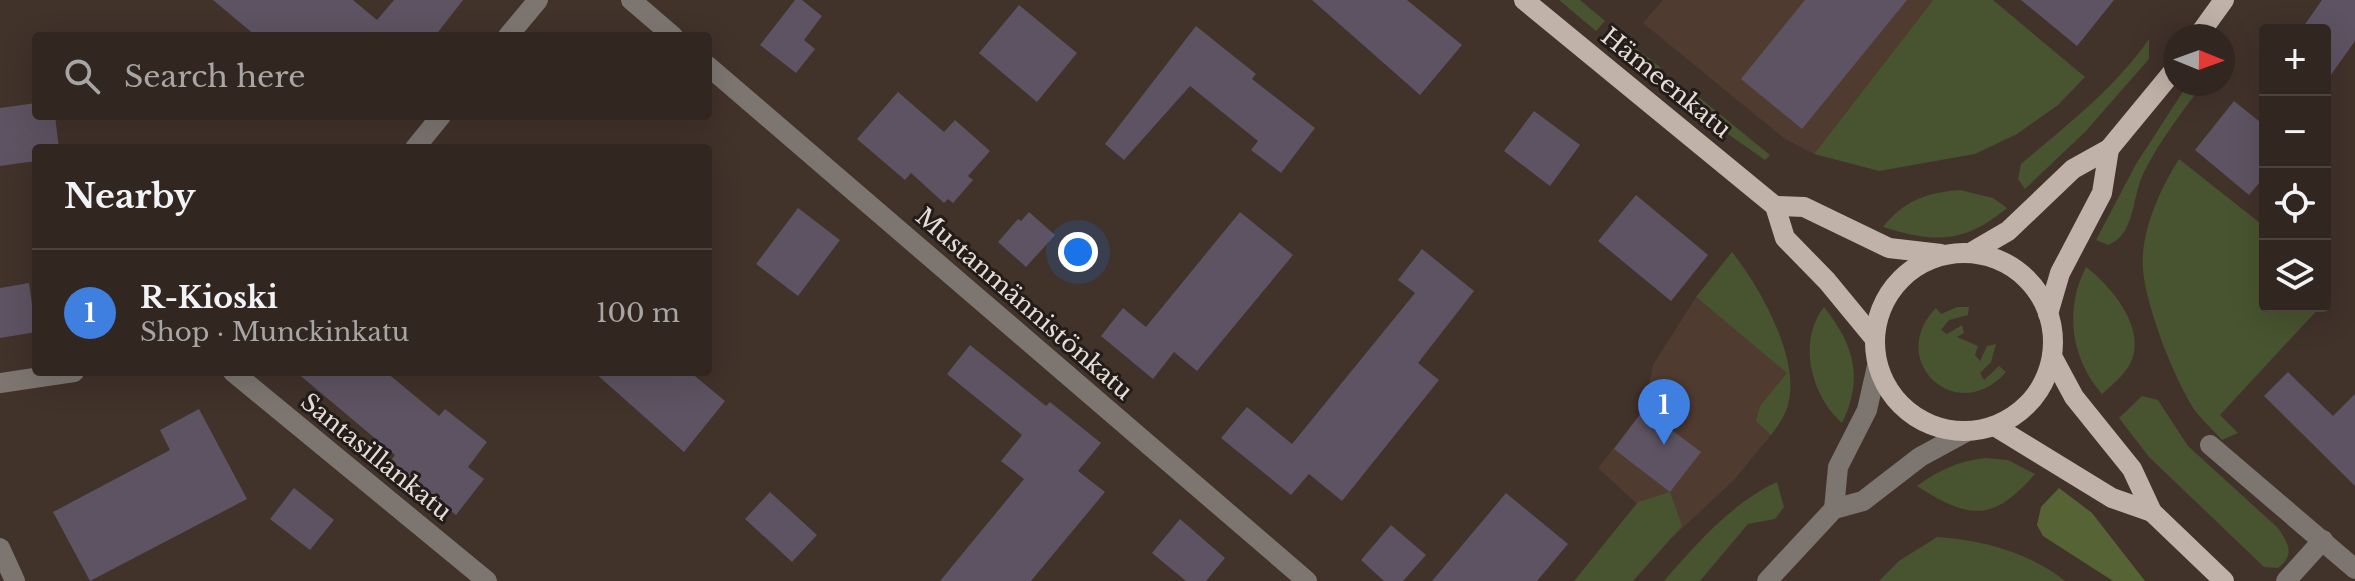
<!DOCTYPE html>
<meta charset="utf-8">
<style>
:root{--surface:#312620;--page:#3d322d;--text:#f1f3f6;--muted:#a8a5a5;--line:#4c433e;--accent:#d93025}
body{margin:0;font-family:"Libre Baskerville",serif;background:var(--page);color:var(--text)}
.controls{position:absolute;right:24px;top:24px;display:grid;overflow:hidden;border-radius:8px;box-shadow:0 8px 32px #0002}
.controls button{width:72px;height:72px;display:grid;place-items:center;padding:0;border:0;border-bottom:2px solid var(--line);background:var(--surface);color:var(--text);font:40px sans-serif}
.compass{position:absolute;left:2163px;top:24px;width:72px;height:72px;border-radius:50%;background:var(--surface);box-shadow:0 8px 32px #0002;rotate:91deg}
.you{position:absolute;left:1078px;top:252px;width:28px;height:28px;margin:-20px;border:6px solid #fff;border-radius:50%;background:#1a73e8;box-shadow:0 0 0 12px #1a73e833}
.badge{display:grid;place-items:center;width:52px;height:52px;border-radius:50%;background:var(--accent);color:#fff;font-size:26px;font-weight:700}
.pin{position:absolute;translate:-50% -66px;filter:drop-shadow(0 2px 4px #0008)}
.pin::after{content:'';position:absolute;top:42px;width:28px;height:24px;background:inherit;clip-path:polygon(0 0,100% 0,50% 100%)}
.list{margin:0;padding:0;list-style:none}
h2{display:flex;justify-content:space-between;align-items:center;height:104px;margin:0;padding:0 32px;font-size:34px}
h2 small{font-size:26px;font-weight:400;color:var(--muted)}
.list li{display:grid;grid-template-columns:52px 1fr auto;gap:24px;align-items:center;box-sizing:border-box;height:128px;padding:0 32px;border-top:2px solid var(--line)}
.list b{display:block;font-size:30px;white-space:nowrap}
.list p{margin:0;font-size:26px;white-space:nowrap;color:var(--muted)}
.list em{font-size:26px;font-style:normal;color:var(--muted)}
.icon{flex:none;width:44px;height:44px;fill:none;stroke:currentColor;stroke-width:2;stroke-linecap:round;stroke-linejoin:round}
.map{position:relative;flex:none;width:2355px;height:581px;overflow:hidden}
.search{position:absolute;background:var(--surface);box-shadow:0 8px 32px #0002;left:32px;top:32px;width:680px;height:88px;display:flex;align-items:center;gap:20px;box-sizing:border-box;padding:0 28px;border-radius:8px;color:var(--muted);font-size:30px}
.panel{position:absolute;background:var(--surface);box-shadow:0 8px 32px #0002;left:32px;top:144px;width:680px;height:232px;border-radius:8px}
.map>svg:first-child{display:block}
</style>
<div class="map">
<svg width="2355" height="581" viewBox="0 0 2355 581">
<rect width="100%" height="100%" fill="#41322a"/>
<g fill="#503b30">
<path d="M 1663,0 L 1933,0 L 1814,154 L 1785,139 L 1643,23 Z"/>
<path d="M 1696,297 L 1788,373 L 1788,407 L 1771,435 L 1734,480 L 1673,537 L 1598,468 L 1644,409 L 1653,365 Z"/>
</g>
<g fill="#48532f">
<path d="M 1559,0 L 1580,0 L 1605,21 L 1596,31 Z"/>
<path d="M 1933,0 L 1993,0 L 2085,77 L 2058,105 L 2017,134 L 1975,154 L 1879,171 L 1814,154 Z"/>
<path d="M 1621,36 L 1661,68 L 1653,77 L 1614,46 Z"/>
<path d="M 2149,39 L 2149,59 L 2085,132 L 2025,189 L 2018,179 L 2021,164 C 2068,124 2113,90 2149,39 Z"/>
<path d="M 2203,84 C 2181,113 2159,142 2143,174 C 2132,198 2135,235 2108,245 L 2096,240 L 2136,164 L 2184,90 Z"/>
<path d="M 1690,98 L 1700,98 L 1770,155 L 1765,160 L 1688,106 Z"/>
<path d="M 2179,159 L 2265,227 L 2265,306 L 2321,306 L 2220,415 L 2238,433 L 2222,440 C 2214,431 2204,422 2197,413 C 2176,385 2145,304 2143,269 C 2140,233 2160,189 2179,159 Z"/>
<path d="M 1960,190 L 1993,198 L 2007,208 C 1964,244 1934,243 1883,227 C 1903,201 1928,192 1960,190 Z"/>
<path d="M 1732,252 C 1760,287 1803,362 1787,408 C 1784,418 1777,427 1771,435 L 1756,421 L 1760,406 L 1787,373 L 1696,297 Z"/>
<path d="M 2086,267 C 2111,286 2145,326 2132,360 C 2126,374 2113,384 2102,394 C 2071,359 2064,309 2086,267 Z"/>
<path d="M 1824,307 C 1854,345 1864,378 1842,423 C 1811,396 1797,341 1824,307 Z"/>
<path d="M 1957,307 L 1969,307 L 1968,315 L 1949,320 L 1941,330 L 1947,334 L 1962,325 L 1964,333 L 1957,337 L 1978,346 L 1975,355 L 1980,361 L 1987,346 L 1996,344 L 1991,362 L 1980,373 L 1984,380 L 1999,366 L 2006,372 C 1957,428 1885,360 1936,308 L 1941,314 Z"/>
<path d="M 2142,396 L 2158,400 L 2188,446 L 2278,528 C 2289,544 2295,555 2278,568 L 2264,567 L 2149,457 L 2119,418 Z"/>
<path d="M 1985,458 L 2008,460 L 2035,474 C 1993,522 1970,520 1917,486 C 1939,470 1958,461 1985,458 Z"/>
<path d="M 1777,482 L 1784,507 L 1775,519 L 1748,524 L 1700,581 L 1664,581 C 1695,545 1733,502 1777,482 Z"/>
<path d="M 1670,492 L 1682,526 L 1633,581 L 1574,581 L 1638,502 Z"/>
<path d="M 1937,537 C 1982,540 2029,552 2065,581 L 1879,581 L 1899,561 Z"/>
</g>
<path fill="#566435" d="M 2059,488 L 2092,513 L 2145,581 L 2113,581 L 2043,536 L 2037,525 L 2041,507 Z"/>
<g fill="#5d5362">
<path d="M 213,0 L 353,0 L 377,20 L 394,0 L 463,0 L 435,36 L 256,36 Z"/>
<path d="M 795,0 L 802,0 L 822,16 L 804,40 L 815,49 L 796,73 L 760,45 Z"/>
<path d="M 1312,0 L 1407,0 L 1462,45 L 1420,95 Z"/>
<path d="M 1805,0 L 1907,0 L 1802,129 L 1741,79 Z"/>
<path d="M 2021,0 L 2114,0 L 2077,46 Z"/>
<path d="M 2322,0 L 2355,0 L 2355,41 L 2325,83 L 2325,30 L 2301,30 Z"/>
<path d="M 1019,5 L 1077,53 L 1037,102 L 979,53 Z"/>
<path d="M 1196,26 L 1256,74 L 1252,79 L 1315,128 L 1281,173 L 1251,150 L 1258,141 L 1190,86 L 1124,160 L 1105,144 Z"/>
<path d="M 898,92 L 944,132 L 955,120 L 990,151 L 968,176 L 973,180 L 953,203 L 948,199 L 944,203 L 911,173 L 905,180 L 857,139 Z"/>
<path d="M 2234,101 L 2265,126 L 2265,176 L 2249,195 L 2195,150 Z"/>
<path d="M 36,103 L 36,116 L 55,116 L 59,148 L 36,148 L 36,161 L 0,166 L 0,108 Z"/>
<path d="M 1534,111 L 1580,145 L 1550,186 L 1504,151 Z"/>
<path d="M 1636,195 L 1708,255 L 1671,301 L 1598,241 Z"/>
<path d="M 798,208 L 840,240 L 798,296 L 756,264 Z"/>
<path d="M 1029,212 L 1055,235 L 1026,267 L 998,242 L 1018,219 L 1021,221 Z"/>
<path d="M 1240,212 L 1293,255 L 1197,371 L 1174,352 L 1153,379 L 1101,336 L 1123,308 L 1146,327 Z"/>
<path d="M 1422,249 L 1474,291 L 1418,363 L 1439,380 L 1342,501 L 1309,474 L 1291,495 L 1221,438 L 1247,407 L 1292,444 L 1415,293 L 1398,280 Z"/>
<path d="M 29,283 L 36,332 L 0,338 L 0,288 Z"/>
<path d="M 970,345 L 1046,406 L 1050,402 L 1101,443 L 1078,471 L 1105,492 L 1031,581 L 940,581 L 1024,479 L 1001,461 L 1022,435 L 947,374 Z"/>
<path d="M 296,372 L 386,372 L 439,416 L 445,409 L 487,442 L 468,467 L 484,479 L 456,515 L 389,463 L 395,455 Z"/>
<path d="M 594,372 L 690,372 L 725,401 L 684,452 Z"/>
<path d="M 2288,372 L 2333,416 L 2355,394 L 2355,486 L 2264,396 Z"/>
<path d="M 199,409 L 247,499 L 90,581 L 53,512 L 170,450 L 160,430 Z"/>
<path d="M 1644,409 L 1701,452 L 1670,492 L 1614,449 Z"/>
<path d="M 294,488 L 334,520 L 310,550 L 270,519 Z"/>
<path d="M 770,492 L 817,535 L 792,562 L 745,519 Z"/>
<path d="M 1506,493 L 1568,544 L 1537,581 L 1432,581 Z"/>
<path d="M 1180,519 L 1225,558 L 1206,581 L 1186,581 L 1152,553 Z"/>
<path d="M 1391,525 L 1426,555 L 1403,581 L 1384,581 L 1361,560 Z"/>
</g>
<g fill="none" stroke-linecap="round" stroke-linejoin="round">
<g stroke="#7c7570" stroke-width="20">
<path d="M 631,0 L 673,36"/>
<path d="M 508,36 L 538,0"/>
<path d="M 708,66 L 1307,581"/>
<path d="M 415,148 L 441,116"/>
<path d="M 233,372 L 487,581"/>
<path d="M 0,383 L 74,372"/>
<path d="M 2210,445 L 2355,569"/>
<path d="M 1834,509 L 1838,467 L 1867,410 L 1877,366"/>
<path d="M 0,548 L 15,581"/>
<path d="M 1767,581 L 1834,509 L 1863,501 L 1920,457 L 1966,432"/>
<path d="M 2286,581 L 2323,540"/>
</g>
<g stroke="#c0b2a8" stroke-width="20">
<path d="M 1524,0 L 1775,206 L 1785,238 L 1827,281 L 1874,338"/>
<path d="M 2198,36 L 2224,0"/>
<path d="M 1775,206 L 1804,207 L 1889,248 L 1941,254"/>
<path d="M 1972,252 L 2008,231 L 2073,169 L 2109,149 L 2175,69"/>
<circle cx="1964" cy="342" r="89"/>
<path d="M 2048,314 L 2060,273 L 2102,193 L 2109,149"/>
<path d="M 2053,358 L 2074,397 L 2132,469 L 2152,512 L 2224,581"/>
<path d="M 1996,427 L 2112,498 L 2152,512"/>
</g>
</g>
<g text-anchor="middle" stroke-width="6" stroke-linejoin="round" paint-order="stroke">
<g font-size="24" fill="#e6ddd8" stroke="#231c18">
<text transform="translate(1666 83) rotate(39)" y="8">Hämeenkatu</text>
<text transform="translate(1024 304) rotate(41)" y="8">Mustanmännistönkatu</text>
<text transform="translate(376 457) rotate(39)" y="8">Santasillankatu</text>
</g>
</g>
</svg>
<div class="controls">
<button>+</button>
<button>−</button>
<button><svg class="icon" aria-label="locate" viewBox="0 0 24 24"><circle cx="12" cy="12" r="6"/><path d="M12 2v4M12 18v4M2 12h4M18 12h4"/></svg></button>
<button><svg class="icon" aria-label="layers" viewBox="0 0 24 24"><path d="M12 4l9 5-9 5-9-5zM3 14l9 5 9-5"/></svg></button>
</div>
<svg class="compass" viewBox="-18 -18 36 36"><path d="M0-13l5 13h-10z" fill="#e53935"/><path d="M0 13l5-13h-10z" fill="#a8a5a5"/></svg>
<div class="you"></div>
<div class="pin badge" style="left:1664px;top:445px;background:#3f7fe0">1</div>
<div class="search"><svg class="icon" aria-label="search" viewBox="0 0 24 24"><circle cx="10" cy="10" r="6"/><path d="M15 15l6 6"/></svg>Search here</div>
<section class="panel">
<h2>Nearby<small></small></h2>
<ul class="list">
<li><span class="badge" style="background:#3f7fe0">1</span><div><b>R-Kioski</b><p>Shop · Munckinkatu</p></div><em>100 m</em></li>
</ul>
</section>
</div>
